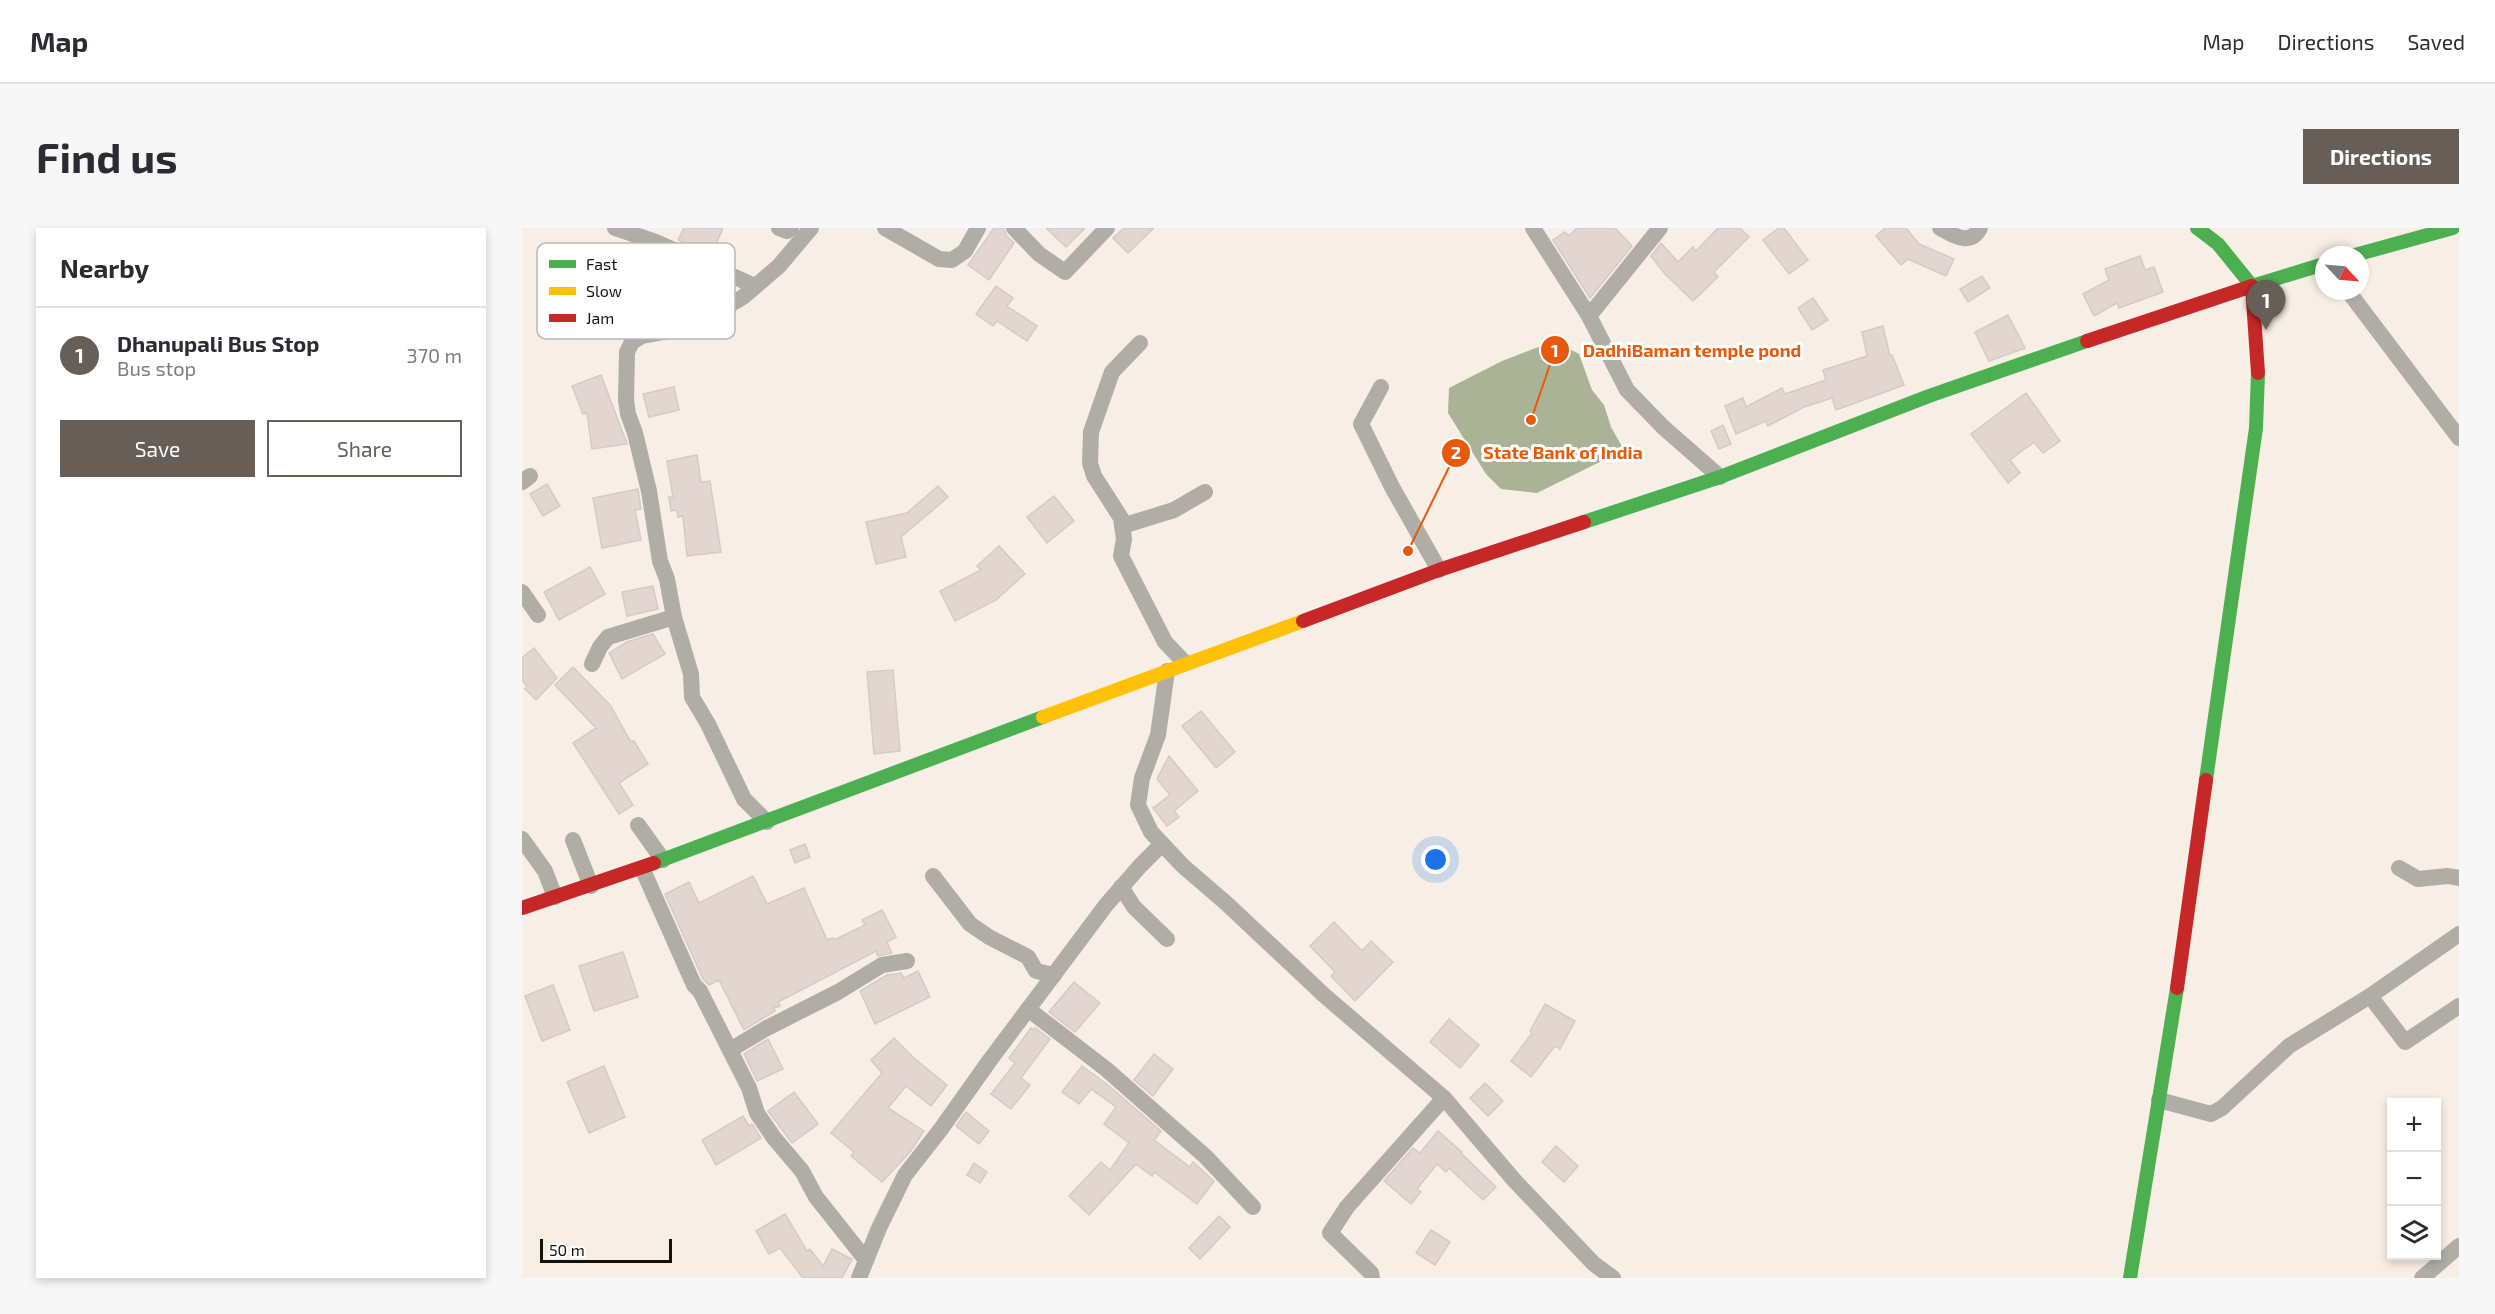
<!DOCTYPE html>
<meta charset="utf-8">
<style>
:root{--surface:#fff;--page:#f7f7f7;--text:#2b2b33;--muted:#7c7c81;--line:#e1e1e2;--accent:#665e57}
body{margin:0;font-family:"Exo 2",sans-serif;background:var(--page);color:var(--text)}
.controls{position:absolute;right:18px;bottom:18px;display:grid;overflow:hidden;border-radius:0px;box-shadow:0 3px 9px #0003}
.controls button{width:54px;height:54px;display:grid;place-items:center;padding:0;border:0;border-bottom:2px solid var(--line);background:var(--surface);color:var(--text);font:30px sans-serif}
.compass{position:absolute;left:1793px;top:18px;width:54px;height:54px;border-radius:50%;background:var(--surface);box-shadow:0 3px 9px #0003;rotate:116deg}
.scale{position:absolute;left:18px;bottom:15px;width:132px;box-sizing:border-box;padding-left:6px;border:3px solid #18110b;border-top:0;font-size:16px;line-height:21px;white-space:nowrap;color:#18110b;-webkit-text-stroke:4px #fff;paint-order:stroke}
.you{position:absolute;left:914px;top:632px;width:21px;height:21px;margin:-15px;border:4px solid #fff;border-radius:50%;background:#1a73e8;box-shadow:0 0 0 9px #1a73e833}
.badge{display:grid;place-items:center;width:39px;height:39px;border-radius:50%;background:var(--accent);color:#fff;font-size:20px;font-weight:700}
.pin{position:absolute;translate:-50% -50px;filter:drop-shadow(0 2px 3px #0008)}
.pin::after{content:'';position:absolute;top:32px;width:21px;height:18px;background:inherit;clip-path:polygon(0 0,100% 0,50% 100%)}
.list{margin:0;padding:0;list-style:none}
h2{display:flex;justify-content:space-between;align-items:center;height:78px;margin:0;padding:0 24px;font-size:26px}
h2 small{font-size:20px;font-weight:400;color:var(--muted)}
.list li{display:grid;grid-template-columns:39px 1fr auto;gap:18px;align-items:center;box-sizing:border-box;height:96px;padding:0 24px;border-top:2px solid var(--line)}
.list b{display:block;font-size:22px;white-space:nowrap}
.list p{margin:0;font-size:20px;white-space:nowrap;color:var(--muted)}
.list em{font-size:20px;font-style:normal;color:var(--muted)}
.actions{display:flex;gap:12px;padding:18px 24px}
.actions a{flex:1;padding:14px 0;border:2px solid var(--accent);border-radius:0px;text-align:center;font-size:21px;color:var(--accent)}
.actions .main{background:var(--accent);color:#fff}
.icon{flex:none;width:33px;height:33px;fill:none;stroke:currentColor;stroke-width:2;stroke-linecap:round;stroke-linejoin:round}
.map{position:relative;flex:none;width:1937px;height:1050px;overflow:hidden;border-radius:0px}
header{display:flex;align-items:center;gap:36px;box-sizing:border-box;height:84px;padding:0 30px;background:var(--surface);border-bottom:2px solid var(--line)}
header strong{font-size:28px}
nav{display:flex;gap:33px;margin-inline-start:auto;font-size:21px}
.intro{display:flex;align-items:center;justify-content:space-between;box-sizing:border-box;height:144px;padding:0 36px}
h1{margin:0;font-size:42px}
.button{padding:15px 27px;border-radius:0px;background:var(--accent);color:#fff;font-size:21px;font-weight:700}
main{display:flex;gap:36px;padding:0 36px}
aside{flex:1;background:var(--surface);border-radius:0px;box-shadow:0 3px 9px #0003}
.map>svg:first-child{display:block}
</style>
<header>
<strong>Map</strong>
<nav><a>Map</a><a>Directions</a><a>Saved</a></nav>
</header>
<div class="intro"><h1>Find us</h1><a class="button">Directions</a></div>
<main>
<aside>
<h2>Nearby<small></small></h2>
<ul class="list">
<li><span class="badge">1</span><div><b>Dhanupali Bus Stop</b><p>Bus stop</p></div><em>370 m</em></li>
</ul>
<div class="actions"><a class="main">Save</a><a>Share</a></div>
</aside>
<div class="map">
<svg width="1937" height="1050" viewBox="0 0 1937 1050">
<rect width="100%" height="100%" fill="#f7eee5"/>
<path fill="#abb396" d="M 1027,115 L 1044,119 L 1057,126 L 1070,162 L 1082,177 L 1089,199 L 1102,222 L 1015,265 L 979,261 L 964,246 L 926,185 L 927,160 L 980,133 Z"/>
<g fill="#e3d6d0" stroke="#d5cbc6" stroke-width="1.5">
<path d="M 162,0 L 201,0 L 189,27 L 156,12 Z"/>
<path d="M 472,0 L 482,0 L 484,7 L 492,15 L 467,52 L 446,37 Z"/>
<path d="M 524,0 L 563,0 L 544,19 Z"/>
<path d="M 602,0 L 632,0 L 606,25 L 591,10 Z"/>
<path d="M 1055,0 L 1093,0 L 1110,18 L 1068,70 L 1031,12 L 1043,4 L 1047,8 Z"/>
<path d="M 1196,0 L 1218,0 L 1227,9 L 1192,44 L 1196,49 L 1171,73 L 1143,46 L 1129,28 L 1139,15 L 1156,34 L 1171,19 L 1174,23 Z"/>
<path d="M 1257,0 L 1262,0 L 1286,32 L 1267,46 L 1241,12 Z"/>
<path d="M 1363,0 L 1384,0 L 1397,16 L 1432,31 L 1424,48 L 1386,31 L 1379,37 L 1354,8 Z"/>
<path d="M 1618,28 L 1623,42 L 1632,39 L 1641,64 L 1597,80 L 1595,75 L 1572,88 L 1561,66 L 1587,52 L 1583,41 Z"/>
<path d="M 1460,48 L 1468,60 L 1446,74 L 1438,61 Z"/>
<path d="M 474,58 L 491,70 L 485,78 L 515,98 L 505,113 L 475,93 L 471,98 L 454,86 Z"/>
<path d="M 1291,70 L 1306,92 L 1290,102 L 1276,80 Z"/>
<path d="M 1486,87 L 1503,120 L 1467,133 L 1453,104 Z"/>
<path d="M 1361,98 L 1368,128 L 1370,127 L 1382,157 L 1314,182 L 1310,170 L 1282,179 L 1246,198 L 1244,193 L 1214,206 L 1203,178 L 1221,170 L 1224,179 L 1260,160 L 1263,166 L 1304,152 L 1301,142 L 1345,128 L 1340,104 Z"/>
<path d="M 79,147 L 105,216 L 70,221 L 65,185 L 61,186 L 50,158 Z"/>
<path d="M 152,159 L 157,182 L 127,189 L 121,166 Z"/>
<path d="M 1504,165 L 1538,213 L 1521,225 L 1512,214 L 1488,232 L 1498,245 L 1486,255 L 1449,206 Z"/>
<path d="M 1201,197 L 1209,216 L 1197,221 L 1189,203 Z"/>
<path d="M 175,227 L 179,254 L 188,253 L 199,324 L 165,328 L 161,288 L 156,289 L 155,282 L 149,283 L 147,269 L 151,269 L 145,233 Z"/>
<path d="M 25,256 L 38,278 L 21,288 L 8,266 Z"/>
<path d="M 416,258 L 426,269 L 379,309 L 384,329 L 354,336 L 344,294 L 385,285 Z"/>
<path d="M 116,261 L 119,281 L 113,282 L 119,312 L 80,320 L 71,270 Z"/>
<path d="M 532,268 L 552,293 L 525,315 L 505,289 Z"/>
<path d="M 477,318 L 503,346 L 474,372 L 433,393 L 418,363 L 459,342 L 455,338 Z"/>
<path d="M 68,339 L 83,366 L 37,392 L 22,364 Z"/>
<path d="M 131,358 L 136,381 L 105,388 L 100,364 Z"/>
<path d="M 131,406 L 143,426 L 100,451 L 87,425 L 105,414 Z"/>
<path d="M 12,420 L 35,450 L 14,472 L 3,461 L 5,458 L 0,452 L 0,430 Z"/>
<path d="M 51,439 L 88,477 L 109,514 L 112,513 L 126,536 L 97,555 L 111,577 L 97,586 L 51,515 L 74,500 L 33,457 Z"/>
<path d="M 371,442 L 378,523 L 352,526 L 345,444 Z"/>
<path d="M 679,483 L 713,524 L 694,540 L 660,498 Z"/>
<path d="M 647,528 L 676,563 L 652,583 L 657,589 L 645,598 L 631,580 L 648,567 L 635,551 Z"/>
<path d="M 283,616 L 288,629 L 273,635 L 268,622 Z"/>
<path d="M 231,648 L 245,676 L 282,660 L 305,712 L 311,710 L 312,712 L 343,697 L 340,692 L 360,682 L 374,709 L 365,714 L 370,725 L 356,728 L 354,723 L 256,774 L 258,778 L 252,780 L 253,783 L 222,802 L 197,752 L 187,757 L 181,751 L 143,666 L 167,654 L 177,675 Z"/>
<path d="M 812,694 L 840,723 L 849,713 L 871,734 L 833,773 L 809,748 L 813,744 L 788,718 Z"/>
<path d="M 101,724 L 116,769 L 72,783 L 57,738 Z"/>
<path d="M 396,743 L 408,769 L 353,796 L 338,763 L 365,747 L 379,745 L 382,750 Z"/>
<path d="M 552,754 L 578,775 L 553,804 L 527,784 Z"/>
<path d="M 31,757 L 48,802 L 20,813 L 3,768 Z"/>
<path d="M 1023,776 L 1053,793 L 1038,821 L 1033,818 L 1009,849 L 989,833 L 1010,805 L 1008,803 Z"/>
<path d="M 927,791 L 957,817 L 938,840 L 908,814 Z"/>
<path d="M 509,800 L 512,802 L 513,800 L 528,811 L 499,850 L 508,857 L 489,881 L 469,866 L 493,835 L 487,830 Z"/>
<path d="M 372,810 L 392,830 L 425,857 L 409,878 L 384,858 L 366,880 L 402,903 L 388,924 L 360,954 L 329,928 L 332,924 L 309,905 L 360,845 L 349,832 Z"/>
<path d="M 246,811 L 261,841 L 235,853 L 222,826 Z"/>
<path d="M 632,826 L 651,841 L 631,868 L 612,852 Z"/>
<path d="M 82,838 L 103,889 L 67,905 L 45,854 Z"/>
<path d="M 560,838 L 586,857 L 639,903 L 632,912 L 668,939 L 671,934 L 692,953 L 675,976 L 632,944 L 630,948 L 614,936 L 567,987 L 547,968 L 579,934 L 588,942 L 607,915 L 582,896 L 594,879 L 569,861 L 557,876 L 540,864 Z"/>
<path d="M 963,855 L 981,873 L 966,888 L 948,870 Z"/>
<path d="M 272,864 L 296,896 L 270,915 L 246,883 Z"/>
<path d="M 444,884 L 467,903 L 457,916 L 434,898 Z"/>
<path d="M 221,888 L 227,898 L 230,896 L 239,910 L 194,937 L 180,912 Z"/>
<path d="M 916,903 L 940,924 L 939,925 L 974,959 L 961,972 L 927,940 L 924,944 L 915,936 L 895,961 L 899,964 L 889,976 L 862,953 L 891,920 L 898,925 Z"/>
<path d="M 1034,918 L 1056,938 L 1042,954 L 1020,934 Z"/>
<path d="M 452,935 L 465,944 L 458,955 L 445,947 Z"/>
<path d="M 263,986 L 285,1023 L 288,1021 L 301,1038 L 310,1021 L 330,1031 L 320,1050 L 281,1050 L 258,1020 L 247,1026 L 234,1003 Z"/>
<path d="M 697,988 L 708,999 L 678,1031 L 667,1020 Z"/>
<path d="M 909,1002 L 928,1014 L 913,1037 L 894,1025 Z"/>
</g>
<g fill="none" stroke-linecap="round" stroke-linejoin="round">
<g stroke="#b0ada7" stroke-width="16">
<path d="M 93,0 L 134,14 L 233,58"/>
<path d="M 257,0 L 265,3 L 269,0"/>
<path d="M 363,0 L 417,31 L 430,32 L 443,23 L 456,0"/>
<path d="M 492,0 L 517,26 L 543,44 L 585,0"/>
<path d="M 1011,0 L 1067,88 L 1105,162 L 1141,199 L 1198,249"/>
<path d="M 1418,0 C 1431,7 1448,19 1458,0"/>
<path d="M 1826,63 L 1937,210"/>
<path d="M 1067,88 L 1138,0"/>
<path d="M 618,115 L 590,144 L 569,204 L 568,235 L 572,248 L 599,290 L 602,311 L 599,328 L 643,414 L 663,435"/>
<path d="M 859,159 L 839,196 L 870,259 L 917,342"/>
<path d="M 0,254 L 8,248"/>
<path d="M 600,298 L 652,282 L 683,264"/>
<path d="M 0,364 L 16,387"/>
<path d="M 70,436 L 78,419 L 86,409 L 152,389"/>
<path d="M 645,443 L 636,507 L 620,550 L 616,577 L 629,604 L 661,638 L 704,675 L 803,768 L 922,870 L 992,952 L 1072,1036 L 1091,1050"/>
<path d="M 245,594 L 222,571 L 186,496 L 170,469 L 169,446 L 152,389 L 145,351 L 138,333 L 127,263 L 113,205 L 106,186 L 104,172 L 105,124 L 110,114 L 120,108 L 159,101 L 193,86 L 221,69 L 257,38 L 289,0"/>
<path d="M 116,597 L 141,632"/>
<path d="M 0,611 L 23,643 L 33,669"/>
<path d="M 51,612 L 69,658"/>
<path d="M 120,640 L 172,757 L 178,763 L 227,860 L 235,885 L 252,910 L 280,943 L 294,969 L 344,1032"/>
<path d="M 1877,640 L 1896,651 L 1926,648 L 1937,650"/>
<path d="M 411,648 L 448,696 L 467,709 L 506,729 L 514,743 L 532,747"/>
<path d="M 599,659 L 612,679 L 645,711"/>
<path d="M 1848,768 L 1883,814 L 1937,778"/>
<path d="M 506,781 L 584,841 L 684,929 L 731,979"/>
<path d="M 208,822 L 243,801 L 316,764 L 360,737 L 385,733"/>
<path d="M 1637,872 L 1689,886 L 1700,880 L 1767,818 L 1848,768 L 1937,706"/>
<path d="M 337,1050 L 357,1000 L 383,947 L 419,901 L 468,832 L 584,677 L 618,638 L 640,616"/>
<path d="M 850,1050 L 849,1045 L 808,1005 L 825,979 L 922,870"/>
<path d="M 1900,1050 L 1937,1018"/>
</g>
<g stroke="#4caf50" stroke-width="14">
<path d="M 1675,0 L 1696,16 L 1730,58 L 1802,36"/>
<path d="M 1833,27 L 1931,0"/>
<path d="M 1062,294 L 1198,249 L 1407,168 L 1565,113"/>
<path d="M 1684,552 L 1734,200 L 1736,145"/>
<path d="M 132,635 L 521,489"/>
<path d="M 1608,1050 L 1655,760"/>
</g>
<path stroke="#ffc107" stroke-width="14" d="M 521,489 L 781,393"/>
<g stroke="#c62828" stroke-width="14">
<path d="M 1565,113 L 1730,58 L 1736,145"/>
<path d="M 781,393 L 917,342 L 1062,294"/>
<path d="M 0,680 L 132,635"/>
<path d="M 1655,760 L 1684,552"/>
</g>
</g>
<rect x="15" y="15" width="198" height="96" rx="9" fill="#fff" stroke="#bab8b6" stroke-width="1.5"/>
<rect x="27" y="32" width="27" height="8" fill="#4caf50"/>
<rect x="27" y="59" width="27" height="8" fill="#ffc107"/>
<rect x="27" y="86" width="27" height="8" fill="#c62828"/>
<g font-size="16" fill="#18110b">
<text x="64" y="42">Fast</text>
<text x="64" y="69">Slow</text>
<text x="64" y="96">Jam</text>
</g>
<path fill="none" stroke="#e8590c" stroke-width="2" d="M1009 192L1033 122M886 323L934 225"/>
<g fill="#e8590c" stroke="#fff" stroke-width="2">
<circle cx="1009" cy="192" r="6"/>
<circle cx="886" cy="323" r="6"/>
<circle cx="1033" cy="122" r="15"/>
<circle cx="934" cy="225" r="15"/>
</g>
<g font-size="18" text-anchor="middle" font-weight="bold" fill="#fff">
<text x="1033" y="129">1</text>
<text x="934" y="231">2</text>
</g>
<g font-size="18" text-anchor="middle" font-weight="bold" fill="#e8590c" stroke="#fff" stroke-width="6" stroke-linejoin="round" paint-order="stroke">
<text x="1170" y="129">DadhiBaman temple pond</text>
<text x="1041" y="231">State Bank of India</text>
</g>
</svg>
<div class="controls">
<button>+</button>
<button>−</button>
<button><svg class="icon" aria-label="layers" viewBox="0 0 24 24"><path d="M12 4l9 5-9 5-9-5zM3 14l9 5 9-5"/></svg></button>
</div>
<svg class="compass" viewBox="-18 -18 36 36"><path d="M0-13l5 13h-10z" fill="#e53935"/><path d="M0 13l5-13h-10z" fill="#7c7c81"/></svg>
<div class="scale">50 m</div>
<div class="you"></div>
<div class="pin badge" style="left:1744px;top:102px">1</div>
</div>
</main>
